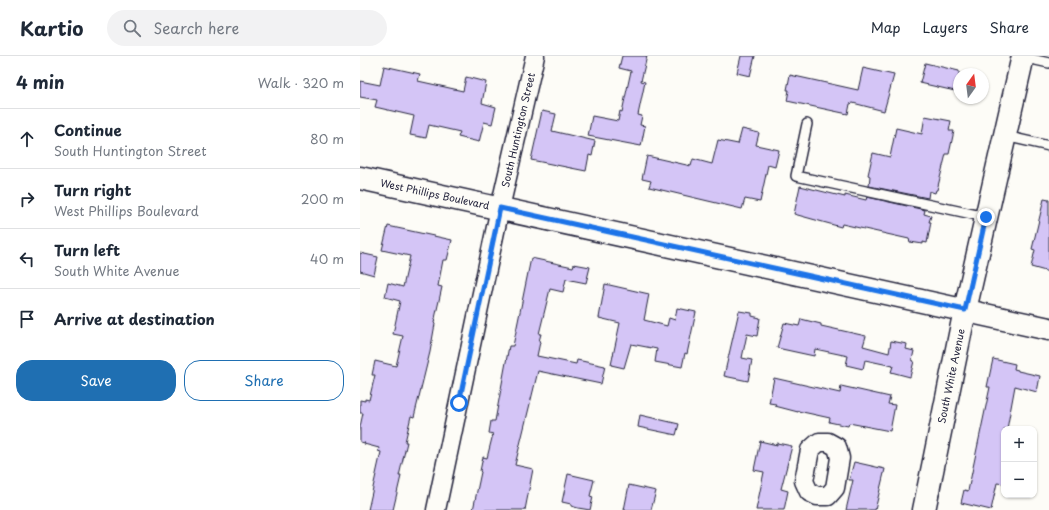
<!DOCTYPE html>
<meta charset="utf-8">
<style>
:root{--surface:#fff;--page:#f2f2f3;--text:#1f2937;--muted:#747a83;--line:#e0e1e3;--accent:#1f6fb2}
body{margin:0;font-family:"Playpen Sans",sans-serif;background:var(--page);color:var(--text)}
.controls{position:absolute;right:12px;bottom:12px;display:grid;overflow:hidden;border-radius:8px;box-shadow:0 1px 3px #0004}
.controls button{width:36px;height:36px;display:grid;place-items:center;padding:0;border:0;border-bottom:1px solid var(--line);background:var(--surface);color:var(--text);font:20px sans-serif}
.compass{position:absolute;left:593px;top:12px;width:36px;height:36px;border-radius:50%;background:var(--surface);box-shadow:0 1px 3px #0004;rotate:14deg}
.stop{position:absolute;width:12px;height:12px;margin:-9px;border:3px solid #1a73e8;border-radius:50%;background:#fff}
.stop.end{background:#1a73e8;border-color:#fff;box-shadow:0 1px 4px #0008}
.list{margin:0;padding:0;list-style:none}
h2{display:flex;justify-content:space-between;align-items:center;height:52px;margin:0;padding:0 16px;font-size:17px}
h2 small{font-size:13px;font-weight:400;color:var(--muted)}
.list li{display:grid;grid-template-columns:26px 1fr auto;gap:12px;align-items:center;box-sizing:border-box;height:60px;padding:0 16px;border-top:1px solid var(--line)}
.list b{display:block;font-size:15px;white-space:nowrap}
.list p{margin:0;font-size:13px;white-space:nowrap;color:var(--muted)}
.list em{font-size:13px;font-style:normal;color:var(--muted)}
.actions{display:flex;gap:8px;padding:12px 16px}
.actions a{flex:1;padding:9px 0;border:1px solid var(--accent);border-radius:16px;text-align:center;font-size:14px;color:var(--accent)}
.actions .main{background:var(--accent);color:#fff}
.icon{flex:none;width:22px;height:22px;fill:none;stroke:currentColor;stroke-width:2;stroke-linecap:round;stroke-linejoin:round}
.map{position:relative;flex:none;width:689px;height:454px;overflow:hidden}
header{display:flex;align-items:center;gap:24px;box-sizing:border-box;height:56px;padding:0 20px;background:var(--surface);border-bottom:1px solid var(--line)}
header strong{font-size:19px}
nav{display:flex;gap:22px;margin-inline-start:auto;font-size:14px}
.search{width:280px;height:36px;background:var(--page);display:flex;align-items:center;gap:10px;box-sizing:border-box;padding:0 14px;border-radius:22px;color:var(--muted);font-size:15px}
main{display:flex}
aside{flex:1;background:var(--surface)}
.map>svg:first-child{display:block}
</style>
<header>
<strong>Kartio</strong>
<div class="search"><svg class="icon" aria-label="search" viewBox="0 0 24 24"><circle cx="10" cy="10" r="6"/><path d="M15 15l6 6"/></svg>Search here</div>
<nav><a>Map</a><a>Layers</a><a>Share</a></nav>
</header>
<main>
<aside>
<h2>4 min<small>Walk · 320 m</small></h2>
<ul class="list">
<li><svg class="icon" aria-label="ahead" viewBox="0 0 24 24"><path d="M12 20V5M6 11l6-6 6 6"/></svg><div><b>Continue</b><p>South Huntington Street</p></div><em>80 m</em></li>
<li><svg class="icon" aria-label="right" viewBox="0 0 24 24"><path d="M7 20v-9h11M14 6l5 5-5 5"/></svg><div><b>Turn right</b><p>West Phillips Boulevard</p></div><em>200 m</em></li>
<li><svg class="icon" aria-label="left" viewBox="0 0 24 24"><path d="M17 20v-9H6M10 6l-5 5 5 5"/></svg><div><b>Turn left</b><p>South White Avenue</p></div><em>40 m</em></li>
<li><svg class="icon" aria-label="arrive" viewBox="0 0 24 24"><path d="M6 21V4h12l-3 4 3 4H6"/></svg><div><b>Arrive at destination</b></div></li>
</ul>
<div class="actions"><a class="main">Save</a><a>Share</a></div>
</aside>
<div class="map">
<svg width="689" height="454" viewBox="0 0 689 454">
<rect width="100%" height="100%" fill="#fdfcf7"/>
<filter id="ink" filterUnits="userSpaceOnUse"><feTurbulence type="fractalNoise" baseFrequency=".025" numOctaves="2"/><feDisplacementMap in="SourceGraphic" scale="8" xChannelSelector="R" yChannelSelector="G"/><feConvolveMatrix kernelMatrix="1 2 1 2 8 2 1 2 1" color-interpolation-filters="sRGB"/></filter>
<g filter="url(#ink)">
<g fill="#d4c5f6" stroke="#22223b">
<path d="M 262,0 L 287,0 L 281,25 L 285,26 L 278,59 L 282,60 L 280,69 L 285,70 L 281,90 L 228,80 L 232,60 L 258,65 L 260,55 L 262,56 L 271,15 L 259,12 Z"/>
<path d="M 381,0 L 395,0 L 390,20 L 377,17 Z"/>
<path d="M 565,7 L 599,15 L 599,33 L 595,32 L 595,35 L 560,27 Z"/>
<path d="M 24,10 L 60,18 L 58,25 L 103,35 L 106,21 L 126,26 L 122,47 L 136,51 L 132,68 L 124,66 L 119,86 L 98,81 L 100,76 L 69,69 L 66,82 L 50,79 L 54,60 L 15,51 L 17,44 L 0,41 L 0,25 L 20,29 Z"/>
<path d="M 503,12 L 534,19 L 524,55 L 493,47 L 490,48 L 488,58 L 427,45 L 429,34 L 427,34 L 430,19 L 498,34 Z"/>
<path d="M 182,55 L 196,58 L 192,75 L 235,85 L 232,100 L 229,99 L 226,115 L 171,104 Z"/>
<path d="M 565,60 L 591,65 L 589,75 L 594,75 L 589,98 L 586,98 L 577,134 L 576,134 L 575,137 L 569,135 L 568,142 L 509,130 L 510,120 L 508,119 L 513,97 L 530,101 L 536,72 L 562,78 Z"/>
<path d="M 382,73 L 399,77 L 396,89 L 419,94 L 415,111 L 408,109 L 400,146 L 385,143 L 382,153 L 289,131 L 291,125 L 282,123 L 287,100 L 331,110 L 333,103 L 352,108 L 358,84 L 378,88 Z"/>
<path d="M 440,130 L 485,141 L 485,139 L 506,144 L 507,141 L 565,154 L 564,158 L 571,160 L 569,166 L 571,166 L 567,187 L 563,186 L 563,188 L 550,186 L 549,183 L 482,168 L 481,171 L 434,158 Z"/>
<path d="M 684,143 L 689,144 L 689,216 L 671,211 L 675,194 L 672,193 Z"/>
<path d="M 28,170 L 92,184 L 87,204 L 83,204 L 78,230 L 82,231 L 74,267 L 75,268 L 70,296 L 54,361 L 51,360 L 45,386 L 47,386 L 39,420 L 41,420 L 33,454 L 8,454 L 21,396 L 18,395 L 19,392 L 4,388 L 5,387 L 0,386 L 0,371 L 3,357 L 0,357 L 0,344 L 5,345 L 5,343 L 9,344 L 15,319 L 12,319 L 15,305 L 36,310 L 43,280 L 33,278 L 40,245 L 25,241 L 28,227 L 43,231 L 50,200 L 22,194 Z"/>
<path d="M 0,197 L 18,201 L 14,219 L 0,215 Z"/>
<path d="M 171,202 L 213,211 L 214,208 L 230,211 L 226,227 L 206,223 L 203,236 L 190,233 L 179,278 L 181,278 L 179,285 L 180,286 L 177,300 L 216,308 L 217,304 L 245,310 L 241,328 L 178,315 L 155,409 L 173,413 L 165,454 L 113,454 L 121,416 L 120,415 L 123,401 L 127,402 L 133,378 L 129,377 L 131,365 L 135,365 L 149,290 L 153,290 Z"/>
<path d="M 245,228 L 289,238 L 284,264 L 307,270 L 309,262 L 315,264 L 317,252 L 336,256 L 327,298 L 325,297 L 322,311 L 295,306 L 297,293 L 271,288 L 264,312 L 251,309 L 260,267 L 239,262 Z"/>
<path d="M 379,255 L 392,257 L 392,260 L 400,262 L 397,280 L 387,278 L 382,302 L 392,304 L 388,325 L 364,320 Z"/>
<path d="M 441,263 L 461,268 L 461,270 L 506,280 L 503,290 L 529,297 L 531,285 L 547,288 L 546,293 L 554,295 L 552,304 L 554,305 L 550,321 L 531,316 L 533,310 L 505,304 L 503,313 L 486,309 L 488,300 L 455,293 L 454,300 L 417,292 L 424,267 L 439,270 Z"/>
<path d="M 633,303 L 655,308 L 654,313 L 658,314 L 658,315 L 680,320 L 677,336 L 655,330 L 647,373 L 644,373 L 644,428 L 637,427 L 631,454 L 601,447 L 604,434 L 608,435 L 630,331 L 627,331 Z"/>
<path d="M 414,322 L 480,337 L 481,330 L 530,341 L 528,348 L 535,349 L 530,375 L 489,367 L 488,370 L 469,366 L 470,362 L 438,355 L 438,356 L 415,350 L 416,348 L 409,347 Z"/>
<path d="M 280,359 L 319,368 L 316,379 L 278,371 Z"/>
<path d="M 400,385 L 417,389 L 417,387 L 432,390 L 421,433 L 428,435 L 424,454 L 396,454 L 404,416 L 394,414 Z"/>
<path d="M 494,406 L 525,413 L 515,454 L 486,454 L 493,424 L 489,424 Z"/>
<path d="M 208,418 L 234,424 L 230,440 L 233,441 L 230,454 L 218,452 L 211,450 L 211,448 L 202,446 Z"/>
<path d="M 269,429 L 296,435 L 291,454 L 264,454 Z"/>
</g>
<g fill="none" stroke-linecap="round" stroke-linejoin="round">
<defs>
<g id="service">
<path d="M 662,1 L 689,7"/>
<path d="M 447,68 L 436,120 L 626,161"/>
<path d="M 645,80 L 689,90"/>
</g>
<g id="minor">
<path d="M 459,386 L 468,386 L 477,391 L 480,402 L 475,432 L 468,440 L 457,440 L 449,436 L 444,425 L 450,394 Z"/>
<path d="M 76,454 L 140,152 L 175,0"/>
</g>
<g id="tertiary">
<path d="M 0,122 L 689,273"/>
<path d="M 564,454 L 605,254 L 663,0"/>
</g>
</defs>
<use href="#service" stroke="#22223b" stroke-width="12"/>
<use href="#minor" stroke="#22223b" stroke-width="21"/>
<use href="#tertiary" stroke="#22223b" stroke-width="25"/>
<use href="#service" stroke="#fdfcf7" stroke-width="9"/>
<use href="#minor" stroke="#fdfcf7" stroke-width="18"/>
<use href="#tertiary" stroke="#fdfcf7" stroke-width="22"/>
</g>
</g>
<g fill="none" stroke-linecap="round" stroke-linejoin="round" filter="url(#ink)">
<path stroke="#1a73e8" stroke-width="5" d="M 99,347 L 140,152 L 605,254 L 626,161"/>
</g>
<g text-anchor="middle" stroke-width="3" stroke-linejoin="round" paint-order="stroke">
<g font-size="10" fill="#22223b" stroke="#fdfcf7">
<text transform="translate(158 74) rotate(-77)" y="4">South Huntington Street</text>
<text transform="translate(75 138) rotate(12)" y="4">West Phillips Boulevard</text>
<text transform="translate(591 320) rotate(-78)" y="4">South White Avenue</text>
</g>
</g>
</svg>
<div class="controls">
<button>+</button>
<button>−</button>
</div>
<svg class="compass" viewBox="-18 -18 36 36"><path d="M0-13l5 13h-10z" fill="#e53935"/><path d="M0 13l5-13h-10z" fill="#747a83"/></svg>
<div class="stop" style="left:99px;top:347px"></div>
<div class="stop end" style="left:626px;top:161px"></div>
</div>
</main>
